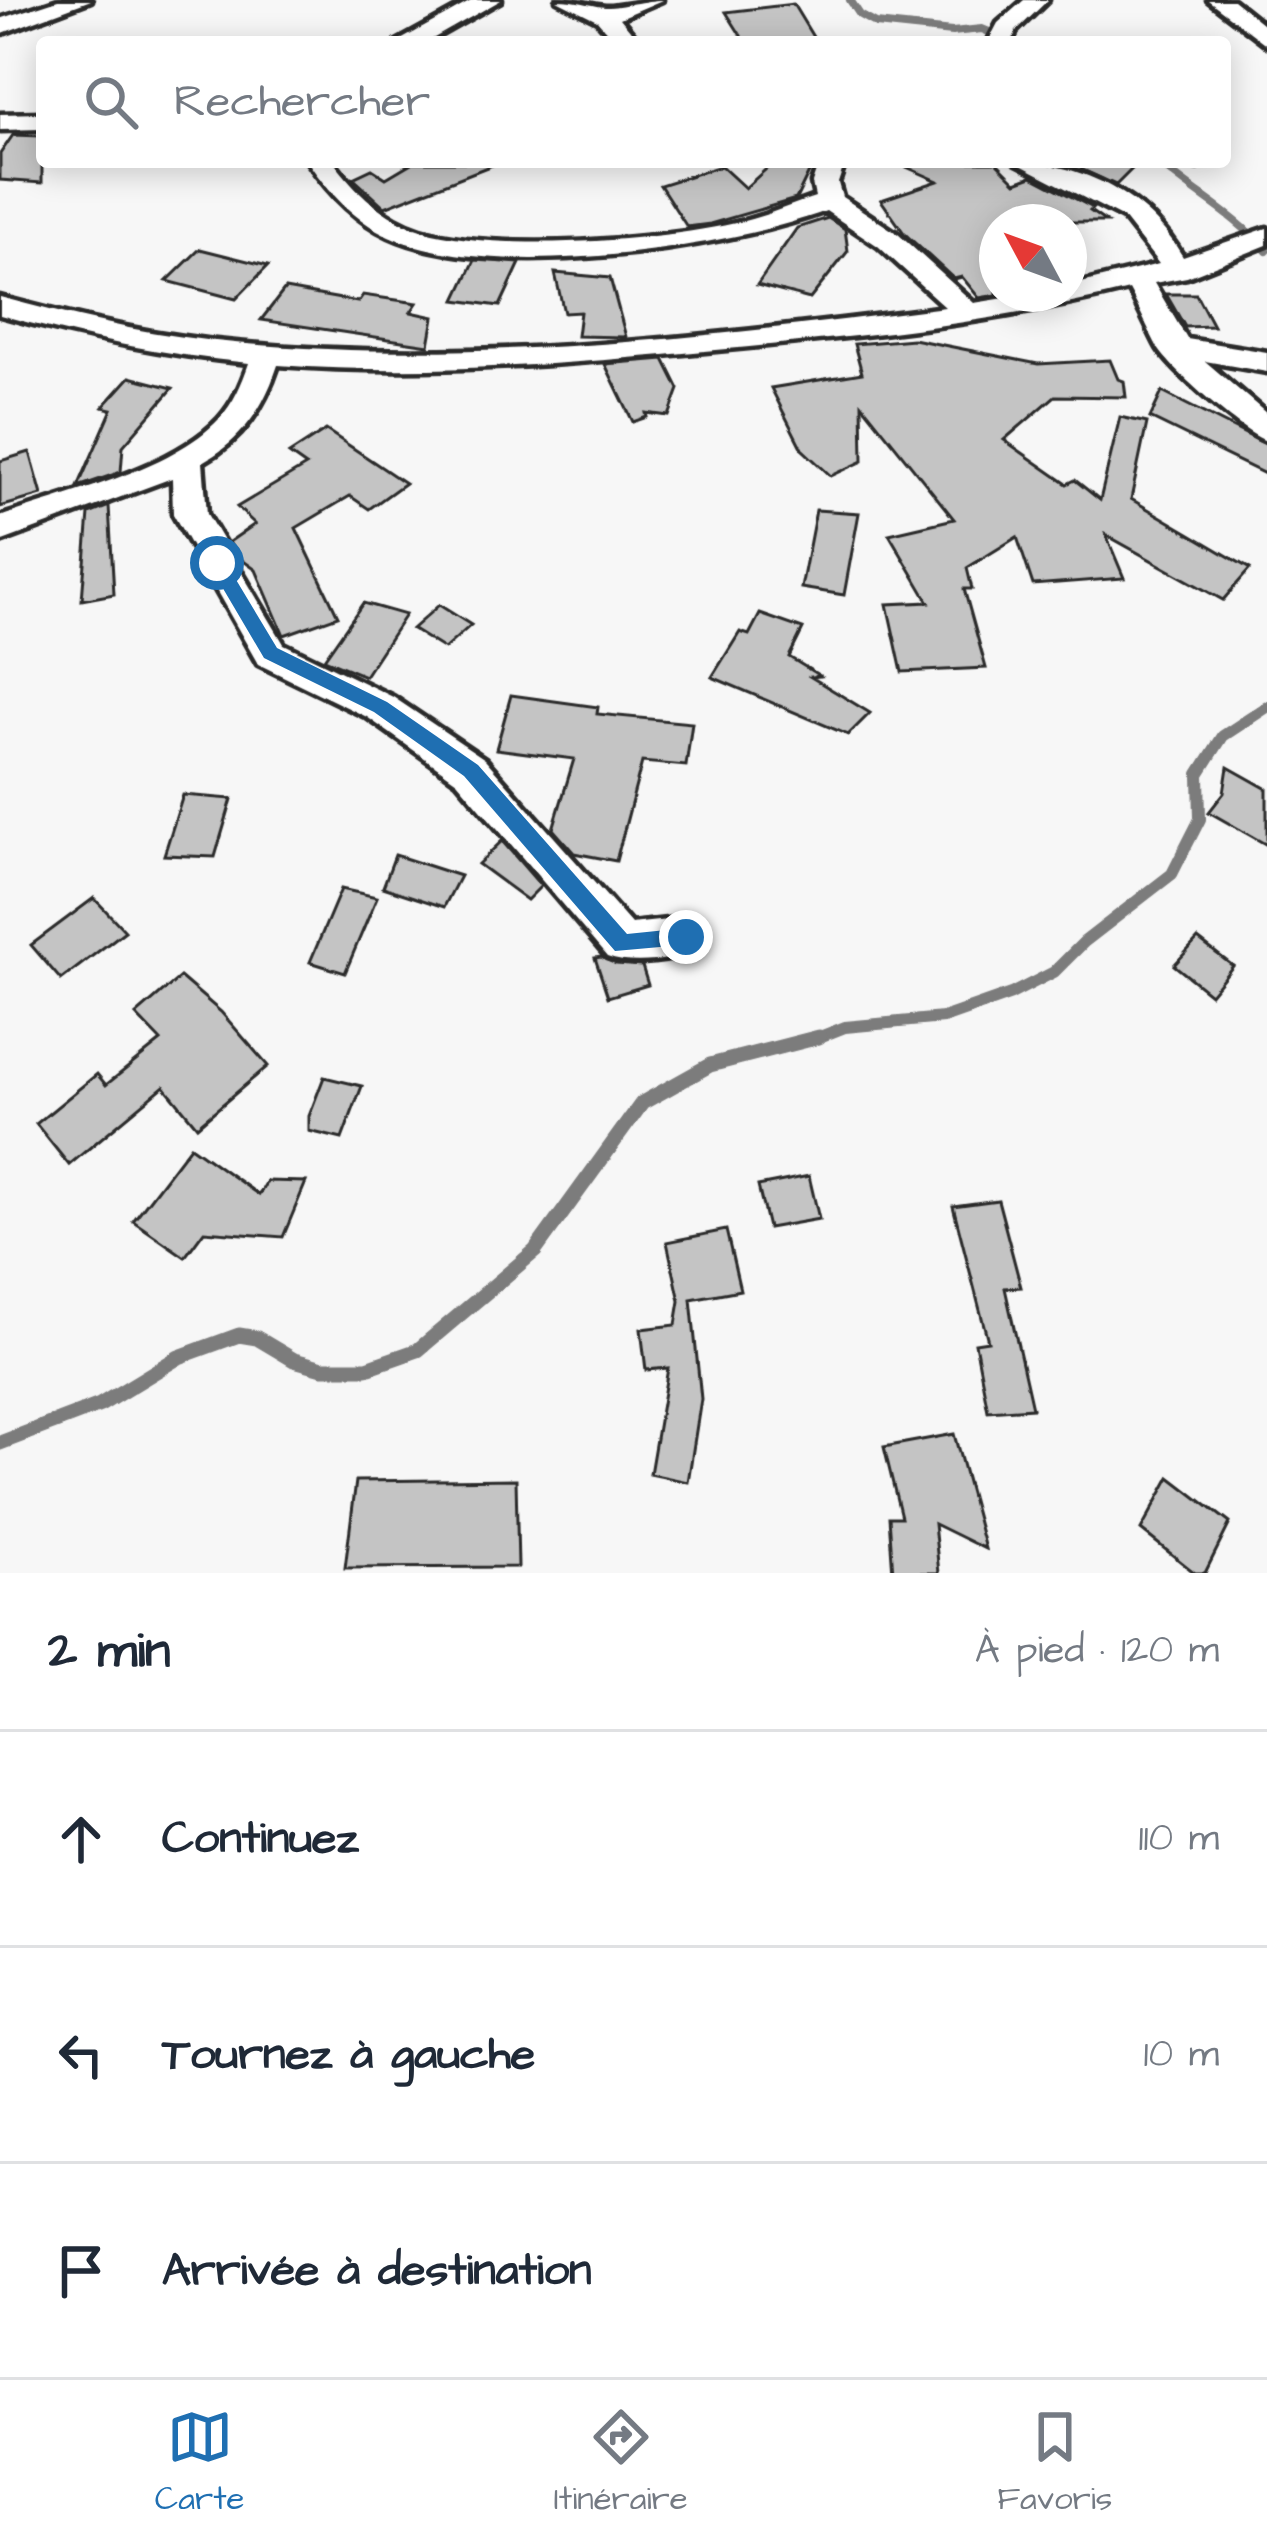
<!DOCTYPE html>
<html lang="fr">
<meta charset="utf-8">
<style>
:root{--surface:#fff;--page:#f2f2f3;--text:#1f2937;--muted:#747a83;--line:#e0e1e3;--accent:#1f6fb2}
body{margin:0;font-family:"Architects Daughter",sans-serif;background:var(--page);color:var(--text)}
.compass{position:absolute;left:979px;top:204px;width:108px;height:108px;border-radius:50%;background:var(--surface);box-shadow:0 6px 30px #0003;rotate:311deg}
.stop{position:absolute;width:36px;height:36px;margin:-27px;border:9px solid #1f6fb2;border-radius:50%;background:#fff}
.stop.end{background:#1f6fb2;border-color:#fff;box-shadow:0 3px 12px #0008}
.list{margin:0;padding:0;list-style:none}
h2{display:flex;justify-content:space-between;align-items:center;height:156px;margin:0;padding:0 48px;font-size:51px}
h2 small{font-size:39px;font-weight:400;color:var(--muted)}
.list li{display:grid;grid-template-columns:78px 1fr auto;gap:36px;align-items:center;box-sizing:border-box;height:216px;padding:0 48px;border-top:3px solid var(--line)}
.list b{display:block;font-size:45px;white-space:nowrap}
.list em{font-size:39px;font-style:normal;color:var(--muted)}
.icon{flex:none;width:66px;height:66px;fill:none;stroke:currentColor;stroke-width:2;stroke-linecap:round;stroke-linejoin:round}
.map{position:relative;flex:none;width:1267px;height:1573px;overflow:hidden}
.search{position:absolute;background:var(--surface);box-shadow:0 6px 30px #0003;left:36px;right:36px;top:36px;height:132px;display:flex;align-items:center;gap:30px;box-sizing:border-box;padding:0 42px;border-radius:12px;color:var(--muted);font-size:45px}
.sheet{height:804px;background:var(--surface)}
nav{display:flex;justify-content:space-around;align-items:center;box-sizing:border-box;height:168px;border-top:3px solid var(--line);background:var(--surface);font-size:33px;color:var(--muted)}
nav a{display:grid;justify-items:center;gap:6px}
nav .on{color:var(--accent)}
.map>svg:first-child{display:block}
</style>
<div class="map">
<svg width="1267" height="1573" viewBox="0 0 1267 1573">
<rect width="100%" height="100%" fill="#f7f7f7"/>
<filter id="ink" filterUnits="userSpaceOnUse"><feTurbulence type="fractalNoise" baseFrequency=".00833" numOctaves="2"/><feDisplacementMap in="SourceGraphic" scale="24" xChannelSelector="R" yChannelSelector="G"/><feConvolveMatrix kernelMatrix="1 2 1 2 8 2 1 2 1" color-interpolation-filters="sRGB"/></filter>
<g filter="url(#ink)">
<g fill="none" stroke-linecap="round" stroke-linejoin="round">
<g stroke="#7b7b7b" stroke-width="8">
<path d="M 850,0 L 860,15 L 876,24 L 952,32 L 982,29 L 1013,42"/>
<path d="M 1198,162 L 1202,165 L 1197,168 L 1178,163 L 1164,167 C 1200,197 1236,216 1267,251"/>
</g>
<path stroke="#7b7b7b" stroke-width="12" d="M 812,1040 L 845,1027 L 943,1018 L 1011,994 L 1054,972 L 1084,942 L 1172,874 L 1200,819 L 1199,774 L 1223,736 L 1267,707"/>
<path stroke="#7b7b7b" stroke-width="15" d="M 0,1443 L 100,1405 L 179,1357 L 239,1335 L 257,1338 L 294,1360 L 323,1368 L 367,1368 L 418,1350 L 535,1251 L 642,1103 L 710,1065 L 819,1037"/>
</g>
<g fill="#c4c4c4" stroke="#2b2b2b" stroke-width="3">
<path d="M 793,4 L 816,42 L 745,42 L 726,12 Z"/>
<path d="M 13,135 L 42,136 L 42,183 L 0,180 L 0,154 Z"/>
<path d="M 413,162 L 495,162 L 495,164 L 385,207 L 353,178 L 372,169 L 386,178 Z"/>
<path d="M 774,162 L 814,162 L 796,199 L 710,224 L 687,227 L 660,185 L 721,166 L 745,188 Z"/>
<path d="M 895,162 L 996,162 L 1016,182 L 1032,176 L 1093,208 L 1090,211 L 1106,222 L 997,222 L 997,295 L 979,298 L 962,277 L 954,279 L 904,233 L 881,200 L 938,181 Z"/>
<path d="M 1087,162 L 1139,162 L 1116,185 L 1081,169 Z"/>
<path d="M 828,218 L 845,229 L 848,251 L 810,299 L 757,285 L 797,228 Z"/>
<path d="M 200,249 L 268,266 L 236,299 L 167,281 Z"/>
<path d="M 475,260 L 520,263 L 500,306 L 456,300 Z"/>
<path d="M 555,273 L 610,278 L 626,337 L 577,336 L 580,312 L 564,313 Z"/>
<path d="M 285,289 L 358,302 L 363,295 L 417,303 L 411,312 L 434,317 L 429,345 L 261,320 Z"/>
<path d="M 1166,294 L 1196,294 L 1213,326 L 1185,327 Z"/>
<path d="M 913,339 L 1038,364 L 1110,360 L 1118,379 L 1124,381 L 1126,397 L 1055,396 L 1004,440 L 1067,484 L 1075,480 L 1100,500 L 1120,417 L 1147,423 L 1131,499 L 1250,569 L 1223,600 L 1106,535 L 1124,578 L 1033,585 L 1017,537 L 967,568 L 972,589 L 964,589 L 986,668 L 902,672 L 887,604 L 929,602 L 889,534 L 954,519 L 862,404 L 863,461 L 831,476 L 802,449 L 771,388 L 862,373 L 854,344 Z"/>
<path d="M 664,359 L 679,389 L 669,416 L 646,413 L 647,417 L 633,422 L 605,364 Z"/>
<path d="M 130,377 L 173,388 L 123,446 L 121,472 L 78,487 L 112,409 L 103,407 Z"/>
<path d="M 1162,392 L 1267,445 L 1267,475 L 1150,418 Z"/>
<path d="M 326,430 L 405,483 L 369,509 L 350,496 L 296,528 L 338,616 L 284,635 L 256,570 L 238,557 L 229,542 L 255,524 L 237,507 L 306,466 L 289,454 Z"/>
<path d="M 30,452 L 42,495 L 0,507 L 0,461 Z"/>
<path d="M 109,506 L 114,594 L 82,600 L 89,514 Z"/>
<path d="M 816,510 L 859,513 L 844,595 L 801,588 Z"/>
<path d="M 363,603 L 405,615 L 365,676 L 324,659 Z"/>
<path d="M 439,605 L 471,625 L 444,649 L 412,629 Z"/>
<path d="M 760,614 L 803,629 L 789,657 L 820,676 L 811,677 L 870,713 L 848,735 L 712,677 L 740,632 L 749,635 Z"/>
<path d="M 511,695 L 598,707 L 597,714 L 692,723 L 686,766 L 642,762 L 616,861 L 574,853 L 553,829 L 574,759 L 496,749 Z"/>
<path d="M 1228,767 L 1267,789 L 1267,845 L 1209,812 L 1224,793 Z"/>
<path d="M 183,795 L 232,799 L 215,857 L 164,855 Z"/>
<path d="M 502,841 L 541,886 L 527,900 L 478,864 Z"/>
<path d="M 395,855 L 460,876 L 444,907 L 383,887 Z"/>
<path d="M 341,889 L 377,897 L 345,973 L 310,962 Z"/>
<path d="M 94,898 L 125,931 L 61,980 L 31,945 Z"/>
<path d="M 1198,939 L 1233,966 L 1210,994 L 1174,965 Z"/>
<path d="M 601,957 L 616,964 L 642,966 L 648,985 L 608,997 L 595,958 Z"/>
<path d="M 180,977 L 221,1012 L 268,1066 L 197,1126 L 164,1086 L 69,1165 L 36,1124 L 97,1074 L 106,1085 L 161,1041 L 136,1015 Z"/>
<path d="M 324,1077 L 362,1086 L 342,1139 L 309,1131 L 309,1116 Z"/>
<path d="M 190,1146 L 259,1195 L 267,1181 L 306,1182 L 283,1237 L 204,1231 L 185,1257 L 133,1221 Z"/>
<path d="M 809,1176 L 819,1219 L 768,1228 L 758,1186 Z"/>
<path d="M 998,1200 L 1021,1287 L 1005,1288 L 1032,1408 L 988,1411 L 975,1343 L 988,1341 L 953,1206 Z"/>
<path d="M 726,1230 L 740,1290 L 691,1299 L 701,1399 L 688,1482 L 650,1474 L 668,1368 L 646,1370 L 641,1329 L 676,1325 L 680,1301 L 667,1242 Z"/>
<path d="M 954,1434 L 985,1549 L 934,1524 L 939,1573 L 893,1573 L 889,1517 L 901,1517 L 884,1447 Z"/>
<path d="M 1170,1477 L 1230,1523 L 1205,1573 L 1195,1573 L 1141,1530 Z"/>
<path d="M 516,1479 L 518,1567 L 345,1568 L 356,1481 Z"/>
</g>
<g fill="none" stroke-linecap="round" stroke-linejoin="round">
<defs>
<g id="minor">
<path d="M 58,0 L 91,0 L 0,34 L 0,19 Z"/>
<path d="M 473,0 L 501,0 L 427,42 L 397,42 Z"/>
<path d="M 557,0 C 577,0 588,5 605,7 C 616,8 645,0 662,0 L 620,18 L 640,42 L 616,42 L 597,20 Z"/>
<path d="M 1024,0 L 1048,0 L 1016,31 L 1012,42 L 988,42 L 998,23 Z"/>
<path d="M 1208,0 L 1233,0 L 1267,27 L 1267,45 Z"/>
<path d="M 42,113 L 42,129 L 0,130 L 0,114 Z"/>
<path d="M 308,162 L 334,162 C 355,191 385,219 421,230 C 499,253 664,241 744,221 C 768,215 791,205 815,197 L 812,183 L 819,162 L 845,162 L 838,183 L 842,197 L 898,234 L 974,303 L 1030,294 L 1069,294 L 1069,286 L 1159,264 L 1123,218 L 1015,162 C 1082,162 1149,197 1183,257 L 1267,228 L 1267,245 L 1187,277 L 1154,283 L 1187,339 L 1267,352 L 1267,372 L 1205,361 L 1267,414 L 1267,441 C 1243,434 1170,368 1158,348 C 1150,333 1139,308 1129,290 C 993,324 856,337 716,350 C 571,364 424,376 278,365 C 264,407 243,440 203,462 L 207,514 L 284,644 L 393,697 L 485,759 L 631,924 L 686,918 L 701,924 L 707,937 L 701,950 C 674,960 634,967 607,957 L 457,781 L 367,717 L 258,664 L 173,514 L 172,478 L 0,542 L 0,517 C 65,494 171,470 219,419 C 234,403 242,383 249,363 C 164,355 82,338 0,315 L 0,297 C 68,315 135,332 206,340 C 449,367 702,339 945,307 L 878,246 L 826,211 C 723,249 491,283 389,236 C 354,220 329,193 308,162 Z"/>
</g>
</defs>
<use href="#minor" stroke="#2b2b2b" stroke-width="9"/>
<use href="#minor" fill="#fff" fill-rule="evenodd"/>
</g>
</g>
<path fill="#1f6fb2" d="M 217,557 L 223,558 L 277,648 L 387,702 L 478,765 L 627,934 L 686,928 L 694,931 L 694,944 L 615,951 L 464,776 L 374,712 L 264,658 L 208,563 Z"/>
</svg>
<svg class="compass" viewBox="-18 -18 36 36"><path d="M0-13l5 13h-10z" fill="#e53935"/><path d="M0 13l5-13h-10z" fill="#747a83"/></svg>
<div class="stop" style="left:217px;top:563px"></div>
<div class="stop end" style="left:686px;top:937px"></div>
<div class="search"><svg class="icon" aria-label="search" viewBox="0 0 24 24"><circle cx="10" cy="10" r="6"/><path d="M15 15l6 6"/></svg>Rechercher</div>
</div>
<section class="sheet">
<h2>2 min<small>À pied · 120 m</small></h2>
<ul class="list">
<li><svg class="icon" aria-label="ahead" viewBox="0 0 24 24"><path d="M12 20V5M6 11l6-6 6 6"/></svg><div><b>Continuez</b></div><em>110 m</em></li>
<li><svg class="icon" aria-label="left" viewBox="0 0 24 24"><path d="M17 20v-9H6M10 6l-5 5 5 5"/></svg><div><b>Tournez à gauche</b></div><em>10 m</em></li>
<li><svg class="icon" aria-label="arrive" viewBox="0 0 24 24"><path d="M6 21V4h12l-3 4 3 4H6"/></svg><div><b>Arrivée à destination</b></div></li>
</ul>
</section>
<nav>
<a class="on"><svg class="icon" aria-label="map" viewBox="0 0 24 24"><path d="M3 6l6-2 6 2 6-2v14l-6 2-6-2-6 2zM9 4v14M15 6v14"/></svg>Carte</a>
<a><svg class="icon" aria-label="directions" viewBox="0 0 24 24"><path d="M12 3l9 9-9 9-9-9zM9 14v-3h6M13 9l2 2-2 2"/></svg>Itinéraire</a>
<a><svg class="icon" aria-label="saved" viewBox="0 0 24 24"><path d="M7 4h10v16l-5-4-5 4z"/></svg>Favoris</a>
</nav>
